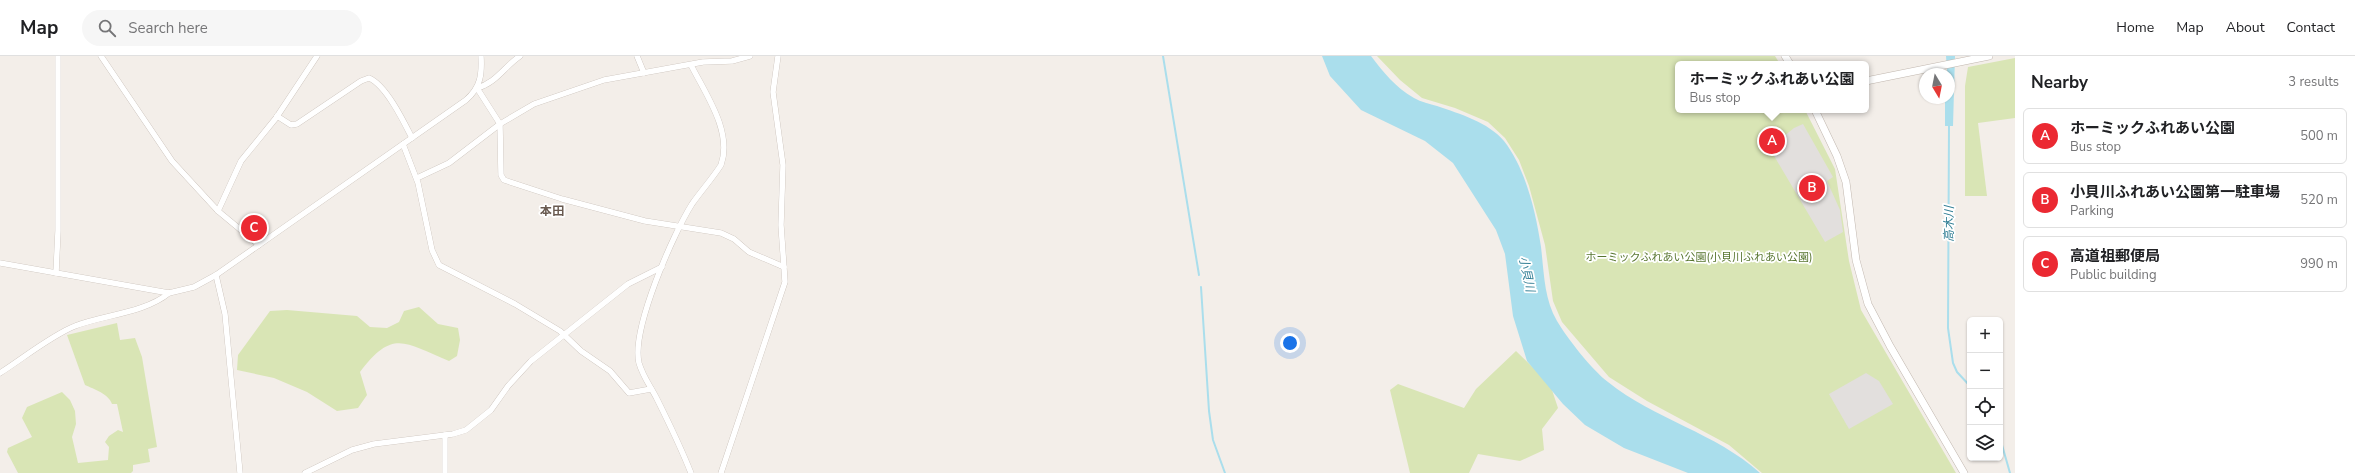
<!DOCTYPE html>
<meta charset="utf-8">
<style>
:root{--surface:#fff;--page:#f6f6f6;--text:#202124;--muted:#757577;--line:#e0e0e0;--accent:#eb2932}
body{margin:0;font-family:"Nunito Sans","Noto Sans JP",sans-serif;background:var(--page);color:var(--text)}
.controls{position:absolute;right:12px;bottom:12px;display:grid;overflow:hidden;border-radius:6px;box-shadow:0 1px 3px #0004}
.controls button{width:36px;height:36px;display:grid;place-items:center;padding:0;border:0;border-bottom:1px solid var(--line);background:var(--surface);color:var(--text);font:20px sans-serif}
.compass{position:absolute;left:1919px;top:12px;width:36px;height:36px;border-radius:50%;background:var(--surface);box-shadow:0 1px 3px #0004;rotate:170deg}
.you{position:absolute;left:1290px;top:287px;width:14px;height:14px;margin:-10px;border:3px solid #fff;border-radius:50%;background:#1a73e8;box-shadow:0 0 0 6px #1a73e833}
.badge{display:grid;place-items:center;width:26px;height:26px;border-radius:50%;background:var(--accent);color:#fff;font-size:13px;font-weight:700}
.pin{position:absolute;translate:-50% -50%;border:2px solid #fff;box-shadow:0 1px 4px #0006}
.popup{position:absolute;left:1675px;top:5px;width:194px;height:52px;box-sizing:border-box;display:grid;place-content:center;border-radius:6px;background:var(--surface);filter:drop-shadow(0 1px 3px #0005);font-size:13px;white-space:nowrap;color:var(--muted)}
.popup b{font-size:15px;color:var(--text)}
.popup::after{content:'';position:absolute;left:50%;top:100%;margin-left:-8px;border:8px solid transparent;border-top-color:var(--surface)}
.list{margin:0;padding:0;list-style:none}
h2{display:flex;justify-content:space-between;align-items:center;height:52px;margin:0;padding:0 16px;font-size:17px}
h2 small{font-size:13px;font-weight:400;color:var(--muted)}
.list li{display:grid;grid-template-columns:26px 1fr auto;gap:12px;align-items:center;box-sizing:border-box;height:56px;margin:0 8px 8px;padding:0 8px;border:1px solid var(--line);border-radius:6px}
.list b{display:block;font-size:15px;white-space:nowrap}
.list p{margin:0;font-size:13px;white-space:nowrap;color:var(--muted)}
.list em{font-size:13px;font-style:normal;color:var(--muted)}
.icon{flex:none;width:22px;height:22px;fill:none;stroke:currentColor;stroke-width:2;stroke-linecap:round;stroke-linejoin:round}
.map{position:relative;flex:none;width:2015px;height:417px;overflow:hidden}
header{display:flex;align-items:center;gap:24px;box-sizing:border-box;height:56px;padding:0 20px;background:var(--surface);border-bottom:1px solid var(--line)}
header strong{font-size:19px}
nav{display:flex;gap:22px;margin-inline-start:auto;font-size:14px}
.search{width:280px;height:36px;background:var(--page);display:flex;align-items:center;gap:10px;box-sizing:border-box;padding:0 14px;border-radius:22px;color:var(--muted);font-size:15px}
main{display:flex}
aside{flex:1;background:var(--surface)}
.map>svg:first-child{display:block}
</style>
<header>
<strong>Map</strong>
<div class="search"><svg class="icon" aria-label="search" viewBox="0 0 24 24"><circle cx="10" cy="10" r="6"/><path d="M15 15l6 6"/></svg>Search here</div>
<nav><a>Home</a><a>Map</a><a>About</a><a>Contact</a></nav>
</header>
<main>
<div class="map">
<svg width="2015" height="417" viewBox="0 0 2015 417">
<rect width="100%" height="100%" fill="#f3eee9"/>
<g fill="#d9e5b5">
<path d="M 1377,0 L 1775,0 L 1780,8 L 1678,8 L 1678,54 L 1805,54 L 1835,113 L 1849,205 L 1861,254 L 1956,417 L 1762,417 L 1729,389 L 1647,345 L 1609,321 L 1562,266 L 1553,245 L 1545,189 L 1529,130 L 1519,104 L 1505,82 L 1488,66 L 1455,52 L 1422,42 L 1400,24 Z"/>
<path d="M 2015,2 L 2015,62 L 1978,67 L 1987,140 L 1965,140 L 1965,30 L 1968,11 Z"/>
<path d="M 419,251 L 438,268 L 458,272 L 460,284 L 457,300 L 449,305 C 405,287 393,272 360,316 L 367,339 L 358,352 L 337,355 L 307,336 L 274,322 L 237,314 L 238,299 L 270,255 L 287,254 L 357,260 L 370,271 L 387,272 L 399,266 L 404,255 Z"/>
<path d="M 117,267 L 120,284 L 135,282 L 142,301 L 157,391 L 148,393 L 150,406 L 133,409 L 133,415 L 131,417 L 18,417 L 7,396 L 8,392 L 32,381 L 22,362 L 27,351 L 62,336 L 70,344 L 75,355 L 76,368 L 72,381 L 78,407 L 108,404 L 109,391 L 105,386 L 109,380 L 118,374 L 123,376 L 117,348 L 112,348 C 109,338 94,333 85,329 L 67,279 Z"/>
<path d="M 1516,295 L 1550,328 L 1558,352 L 1542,373 L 1544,394 L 1520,405 L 1478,398 L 1469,417 L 1410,417 L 1390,334 L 1398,328 L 1464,352 L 1476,333 Z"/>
</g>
<g fill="#e2dfdd">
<path d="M 1803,68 L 1833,121 L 1827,125 L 1840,154 L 1843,176 L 1825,186 L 1770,93 L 1785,84 L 1783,81 L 1794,72 Z"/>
<path d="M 1866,317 L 1879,325 L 1893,348 L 1849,373 L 1829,338 Z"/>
</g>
<g fill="#aadeec">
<path d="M 1322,0 L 1371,0 C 1384,17 1395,31 1414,42 C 1421,46 1430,48 1437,50 C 1460,58 1488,66 1504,85 C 1526,113 1536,157 1541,191 C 1544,216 1544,243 1557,265 C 1567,282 1592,314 1608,326 C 1654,363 1716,377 1760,417 L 1688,417 L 1624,392 L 1585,369 L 1563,348 L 1527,305 L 1513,260 L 1505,198 L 1496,174 L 1453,107 L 1425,85 L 1361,54 L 1330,20 Z"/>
<path d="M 1946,0 L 1955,0 L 1953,70 L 1945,70 L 1945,42 L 1949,42 Z"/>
</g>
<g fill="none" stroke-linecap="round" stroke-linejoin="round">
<g stroke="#aadeec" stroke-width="2">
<path d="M 1163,0 L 1199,219"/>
<path d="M 1949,68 L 1948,272 L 1953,307 L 1957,316 L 1970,330"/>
<path d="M 1201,231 L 1209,355 L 1213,384 L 1225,417"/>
<path d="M 2000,382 L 2010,417"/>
</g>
<defs>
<g id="minor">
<path d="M 101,0 L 172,105 L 218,155 L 259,189"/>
<path d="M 520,0 C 504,11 496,27 477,32 L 500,68 L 501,119 L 504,124 L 562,143 L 645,165 L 721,177 L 734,183 L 749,196 L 784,211"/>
<path d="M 637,0 L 644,17"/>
<path d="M 691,9 C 705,37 733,76 721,109 C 712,123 701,135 692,148 C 673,178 631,274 639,307 C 643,321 651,331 657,343 C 669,367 681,392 691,417"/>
<path d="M 277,60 L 291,69 L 297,68 L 361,25 L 369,22 C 386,29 404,66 412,82"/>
<path d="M 403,88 L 418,127 L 432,194 L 439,209 L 515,248 L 560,275 L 581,295 L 610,315 L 629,337 L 651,333"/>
<path d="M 417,122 L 449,107 L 500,68 L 534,48 L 604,24 L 703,6 L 732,5 L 750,0"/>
<path d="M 218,155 L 241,105 L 276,62 L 317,0"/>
<path d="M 0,207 L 169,237 L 194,231 L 216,219 L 466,44 C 481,31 482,18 481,0"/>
<path d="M 56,217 L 58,175 L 58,0"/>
<path d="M 216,219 L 225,258 L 240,417"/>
<path d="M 0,317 C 22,303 52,279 75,270 C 103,259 145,257 169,237"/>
<path d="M 305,417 L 352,394 L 374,388 L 453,378 L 466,374 L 491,354 L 508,330 L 531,305 L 628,228 L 662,211"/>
<path d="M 445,417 L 445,379"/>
<path d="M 721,417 L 785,226 L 781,169 L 783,109 L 773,36 L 778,0"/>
</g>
<g id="tertiary">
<path d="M 1785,0 L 1790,8"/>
<path d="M 1866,25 L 1989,0"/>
<path d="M 1815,54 L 1837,100 L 1846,126 L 1856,204 L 1868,248 L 1890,290 L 1964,417"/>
</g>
</defs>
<use href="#minor" stroke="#c1b7af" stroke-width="6"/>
<use href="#tertiary" stroke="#c1b7af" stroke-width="8"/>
<use href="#minor" stroke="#fff" stroke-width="5.5"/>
<use href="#tertiary" stroke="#fff" stroke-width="7"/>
</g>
<g text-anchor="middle" stroke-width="3.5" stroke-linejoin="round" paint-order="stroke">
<g font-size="11" fill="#57752f" stroke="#fff">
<text x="1699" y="205">ホーミックふれあい公園(小貝川ふれあい公園)</text>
</g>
<g font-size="12" font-weight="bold" fill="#695a50" stroke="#fff">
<text x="552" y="159">本田</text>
</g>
<g font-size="12" font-style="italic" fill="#327f95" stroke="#fff">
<text transform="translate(1949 168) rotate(-89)" y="4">高木川</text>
<text transform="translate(1527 218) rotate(78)" y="4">小貝川</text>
</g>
</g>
</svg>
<div class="controls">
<button>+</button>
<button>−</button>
<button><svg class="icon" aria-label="locate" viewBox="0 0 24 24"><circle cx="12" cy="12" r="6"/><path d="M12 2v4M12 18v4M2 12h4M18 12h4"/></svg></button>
<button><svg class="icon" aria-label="layers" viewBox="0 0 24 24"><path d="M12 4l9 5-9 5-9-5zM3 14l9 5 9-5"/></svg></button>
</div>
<svg class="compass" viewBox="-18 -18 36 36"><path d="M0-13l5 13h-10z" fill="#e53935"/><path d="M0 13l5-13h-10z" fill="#757577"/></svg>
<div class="you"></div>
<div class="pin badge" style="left:1772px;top:85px">A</div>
<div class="popup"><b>ホーミックふれあい公園</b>Bus stop</div>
<div class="pin badge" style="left:1812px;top:132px">B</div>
<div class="pin badge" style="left:254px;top:172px">C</div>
</div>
<aside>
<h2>Nearby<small>3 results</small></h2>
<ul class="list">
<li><span class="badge">A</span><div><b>ホーミックふれあい公園</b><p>Bus stop</p></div><em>500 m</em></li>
<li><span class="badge">B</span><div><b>小貝川ふれあい公園第一駐車場</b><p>Parking</p></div><em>520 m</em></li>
<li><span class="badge">C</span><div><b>高道祖郵便局</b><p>Public building</p></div><em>990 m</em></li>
</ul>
</aside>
</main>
